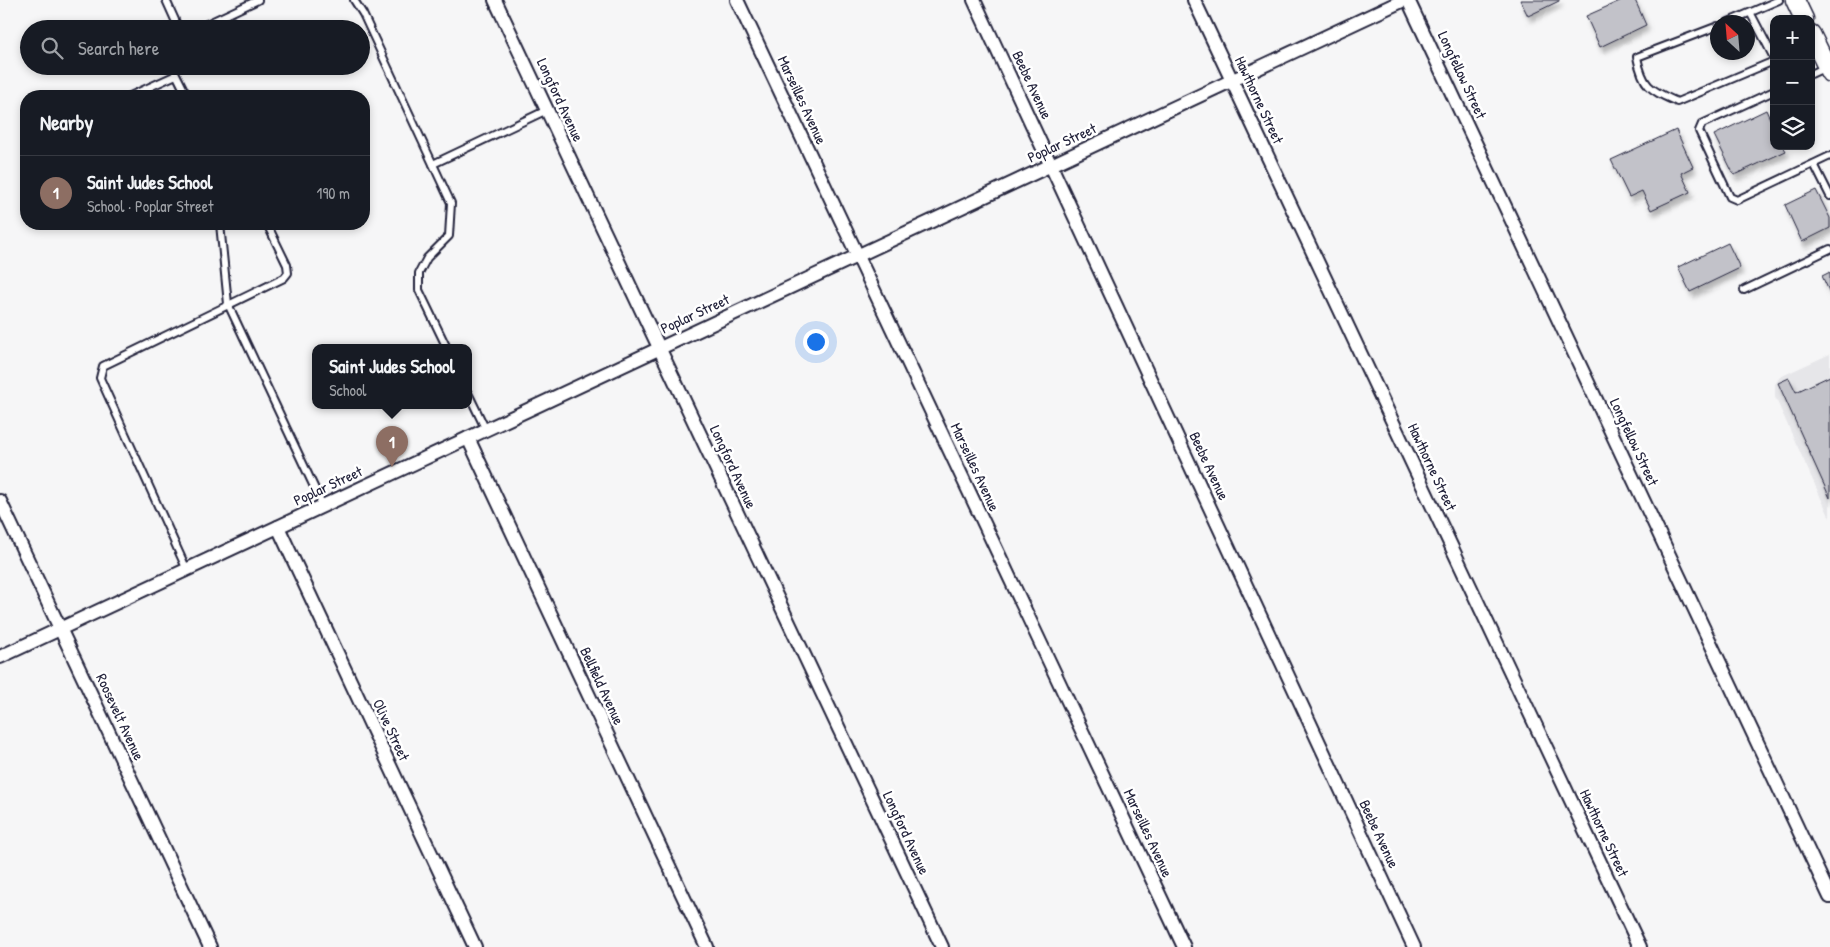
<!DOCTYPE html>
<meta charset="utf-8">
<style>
:root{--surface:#171b24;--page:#242831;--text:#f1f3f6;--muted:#9ea1a6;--line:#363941;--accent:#8c9099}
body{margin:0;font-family:"Patrick Hand",sans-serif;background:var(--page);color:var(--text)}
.controls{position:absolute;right:15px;top:15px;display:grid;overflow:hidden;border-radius:10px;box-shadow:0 2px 8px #0003}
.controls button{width:45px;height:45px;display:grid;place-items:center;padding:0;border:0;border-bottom:1px solid var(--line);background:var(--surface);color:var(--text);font:25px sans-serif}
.compass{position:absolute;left:1710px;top:15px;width:45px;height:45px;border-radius:50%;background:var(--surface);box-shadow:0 2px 8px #0003;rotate:334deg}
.you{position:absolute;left:815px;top:341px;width:18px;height:18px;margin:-12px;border:4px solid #fff;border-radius:50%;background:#1a73e8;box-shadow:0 0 0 8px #1a73e833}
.badge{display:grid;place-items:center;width:32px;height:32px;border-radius:50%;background:var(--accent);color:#fff;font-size:16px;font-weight:700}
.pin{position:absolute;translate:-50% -41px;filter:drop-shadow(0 1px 2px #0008)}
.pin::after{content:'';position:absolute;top:26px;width:18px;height:15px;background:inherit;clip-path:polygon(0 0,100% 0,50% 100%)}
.popup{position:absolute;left:312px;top:344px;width:160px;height:65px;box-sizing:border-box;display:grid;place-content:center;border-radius:10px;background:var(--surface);filter:drop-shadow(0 1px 4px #0005);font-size:16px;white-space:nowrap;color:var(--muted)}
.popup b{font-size:19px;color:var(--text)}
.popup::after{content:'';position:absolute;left:50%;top:100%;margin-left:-10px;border:10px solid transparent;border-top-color:var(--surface)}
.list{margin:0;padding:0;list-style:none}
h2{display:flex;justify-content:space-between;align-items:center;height:65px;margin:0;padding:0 20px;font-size:21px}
h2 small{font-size:16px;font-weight:400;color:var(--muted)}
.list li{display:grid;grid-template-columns:32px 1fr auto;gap:15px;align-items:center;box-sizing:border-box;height:75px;padding:0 20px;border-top:1px solid var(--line)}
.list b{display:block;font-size:19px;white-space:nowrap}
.list p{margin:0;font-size:16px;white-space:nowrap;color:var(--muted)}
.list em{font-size:16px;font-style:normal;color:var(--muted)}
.icon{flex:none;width:28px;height:28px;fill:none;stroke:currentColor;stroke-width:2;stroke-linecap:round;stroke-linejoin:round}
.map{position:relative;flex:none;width:1830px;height:947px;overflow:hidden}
.search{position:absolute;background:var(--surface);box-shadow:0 2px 8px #0003;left:20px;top:20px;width:350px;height:55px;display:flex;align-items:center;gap:12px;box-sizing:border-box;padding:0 18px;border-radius:28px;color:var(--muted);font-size:19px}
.panel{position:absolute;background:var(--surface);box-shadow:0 2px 8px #0003;left:20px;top:90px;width:350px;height:140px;border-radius:20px}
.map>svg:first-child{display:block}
</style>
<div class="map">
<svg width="1830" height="947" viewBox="0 0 1830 947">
<defs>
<filter id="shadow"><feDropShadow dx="3" dy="5.5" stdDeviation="2.5" flood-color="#0004"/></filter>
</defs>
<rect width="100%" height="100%" fill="#f6f6f7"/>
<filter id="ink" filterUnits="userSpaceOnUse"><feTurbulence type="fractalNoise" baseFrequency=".02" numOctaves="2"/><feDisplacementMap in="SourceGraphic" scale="10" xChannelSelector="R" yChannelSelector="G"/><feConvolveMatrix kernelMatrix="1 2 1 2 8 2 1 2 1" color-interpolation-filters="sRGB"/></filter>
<g filter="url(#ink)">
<path fill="#e6e6e9" d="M 1830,354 L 1830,518 L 1775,397 L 1775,384 L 1780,377 Z"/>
<g fill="#c2c2c9" stroke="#22223b" filter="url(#shadow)">
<path d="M 1520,0 L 1559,0 L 1559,1 L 1528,16 Z"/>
<path d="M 1622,0 L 1635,0 L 1646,25 L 1600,47 L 1586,16 Z"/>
<path d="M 1766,110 L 1771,121 L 1774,120 L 1774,146 L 1783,146 L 1786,151 L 1734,175 L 1714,135 Z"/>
<path d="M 1676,130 L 1693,167 L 1681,173 L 1690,192 L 1651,210 L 1642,191 L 1629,197 L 1611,160 Z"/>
<path d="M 1816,190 L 1830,218 L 1830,228 L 1802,242 L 1785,205 Z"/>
<path d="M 1728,243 L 1740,268 L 1690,292 L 1678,267 Z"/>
<path d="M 1830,272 L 1830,293 L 1822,276 Z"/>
<path d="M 1830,376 L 1830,498 L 1778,383 L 1789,378 L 1796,392 Z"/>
</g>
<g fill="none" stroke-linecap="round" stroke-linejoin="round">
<defs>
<g id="service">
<path d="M 166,0 L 179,29"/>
<path d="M 354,0 L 363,14 L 451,203 L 449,236 L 427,258 L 419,273 L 419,290 L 447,348"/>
<path d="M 1751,14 L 1774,58"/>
<path d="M 1728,22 L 1779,0"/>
<path d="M 1718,26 L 1637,57 C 1643,88 1651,90 1677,102 L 1774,61"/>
<path d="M 196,29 L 258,0"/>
<path d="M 172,66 L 187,96"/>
<path d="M 1811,74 L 1826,67"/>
<path d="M 1774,91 L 1702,124 L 1699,131 L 1730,197 L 1737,200 L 1830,156"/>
<path d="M 130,96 L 176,75"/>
<path d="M 433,164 L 547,110"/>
<path d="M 1814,164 L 1830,196"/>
<path d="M 220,224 L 228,304 L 323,506"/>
<path d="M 1744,290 L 1830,249"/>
<path d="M 468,393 L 486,430"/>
<path d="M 187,570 L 100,378 L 103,366 L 284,278 L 288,273 L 287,265 L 267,224"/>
</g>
<g id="minor">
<path d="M 495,0 L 942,947"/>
<path d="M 737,0 L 1184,947"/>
<path d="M 974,0 L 1414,947"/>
<path d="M 1194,0 L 1640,947"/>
<path d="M 1408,0 L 1830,897"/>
<path d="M 468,438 L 707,947"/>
<path d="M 0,501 L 210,947"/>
<path d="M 278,527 L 475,947"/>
<path d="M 0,657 L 1404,0"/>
</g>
<g id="secondary">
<path d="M 1795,0 L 1804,19"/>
<path d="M 1811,34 L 1830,73"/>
</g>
</defs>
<use href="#service" stroke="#22223b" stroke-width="10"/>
<use href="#minor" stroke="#22223b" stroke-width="16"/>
<use href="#secondary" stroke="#22223b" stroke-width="21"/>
<use href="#service" stroke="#fff" stroke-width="6"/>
<use href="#minor" stroke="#fff" stroke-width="12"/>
<use href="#secondary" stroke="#fff" stroke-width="18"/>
</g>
</g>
<g text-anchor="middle" stroke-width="5" stroke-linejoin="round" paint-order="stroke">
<g font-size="15" fill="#22223b" stroke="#fff">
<text transform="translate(1462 75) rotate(65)" y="5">Longfellow Street</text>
<text transform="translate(1032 85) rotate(65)" y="5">Beebe Avenue</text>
<text transform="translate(560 100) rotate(65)" y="5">Longford Avenue</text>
<text transform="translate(802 100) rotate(65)" y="5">Marseilles Avenue</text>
<text transform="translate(1259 100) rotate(65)" y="5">Hawthorne Street</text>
<text transform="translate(1062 143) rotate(-25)" y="5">Poplar Street</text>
<text transform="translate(695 314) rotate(-25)" y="5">Poplar Street</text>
<text transform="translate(1634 442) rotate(65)" y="5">Longfellow Street</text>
<text transform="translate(1209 466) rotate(65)" y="5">Beebe Avenue</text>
<text transform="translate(733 467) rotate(65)" y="5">Longford Avenue</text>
<text transform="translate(975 467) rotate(65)" y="5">Marseilles Avenue</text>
<text transform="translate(1432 467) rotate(65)" y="5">Hawthorne Street</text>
<text transform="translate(328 486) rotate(-25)" y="5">Poplar Street</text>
<text transform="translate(602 686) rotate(65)" y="5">Bellfield Avenue</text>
<text transform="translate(120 717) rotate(65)" y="5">Roosevelt Avenue</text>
<text transform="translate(391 730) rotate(65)" y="5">Olive Street</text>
<text transform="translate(906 833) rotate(65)" y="5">Longford Avenue</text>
<text transform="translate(1148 833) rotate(65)" y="5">Marseilles Avenue</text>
<text transform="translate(1604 833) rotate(65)" y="5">Hawthorne Street</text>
<text transform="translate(1379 834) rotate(65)" y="5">Beebe Avenue</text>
</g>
</g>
</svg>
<div class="controls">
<button>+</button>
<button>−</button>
<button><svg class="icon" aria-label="layers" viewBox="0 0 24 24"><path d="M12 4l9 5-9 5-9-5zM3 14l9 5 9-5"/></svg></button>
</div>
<svg class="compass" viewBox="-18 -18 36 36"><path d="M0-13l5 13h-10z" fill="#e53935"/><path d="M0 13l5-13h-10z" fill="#9ea1a6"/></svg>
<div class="you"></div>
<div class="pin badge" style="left:392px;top:467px;background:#8d6e63">1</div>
<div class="popup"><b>Saint Judes School</b>School</div>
<div class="search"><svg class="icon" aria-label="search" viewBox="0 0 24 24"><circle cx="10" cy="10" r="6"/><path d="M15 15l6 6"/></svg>Search here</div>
<section class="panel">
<h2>Nearby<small></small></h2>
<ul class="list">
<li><span class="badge" style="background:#8d6e63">1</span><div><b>Saint Judes School</b><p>School · Poplar Street</p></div><em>190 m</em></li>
</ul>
</section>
</div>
